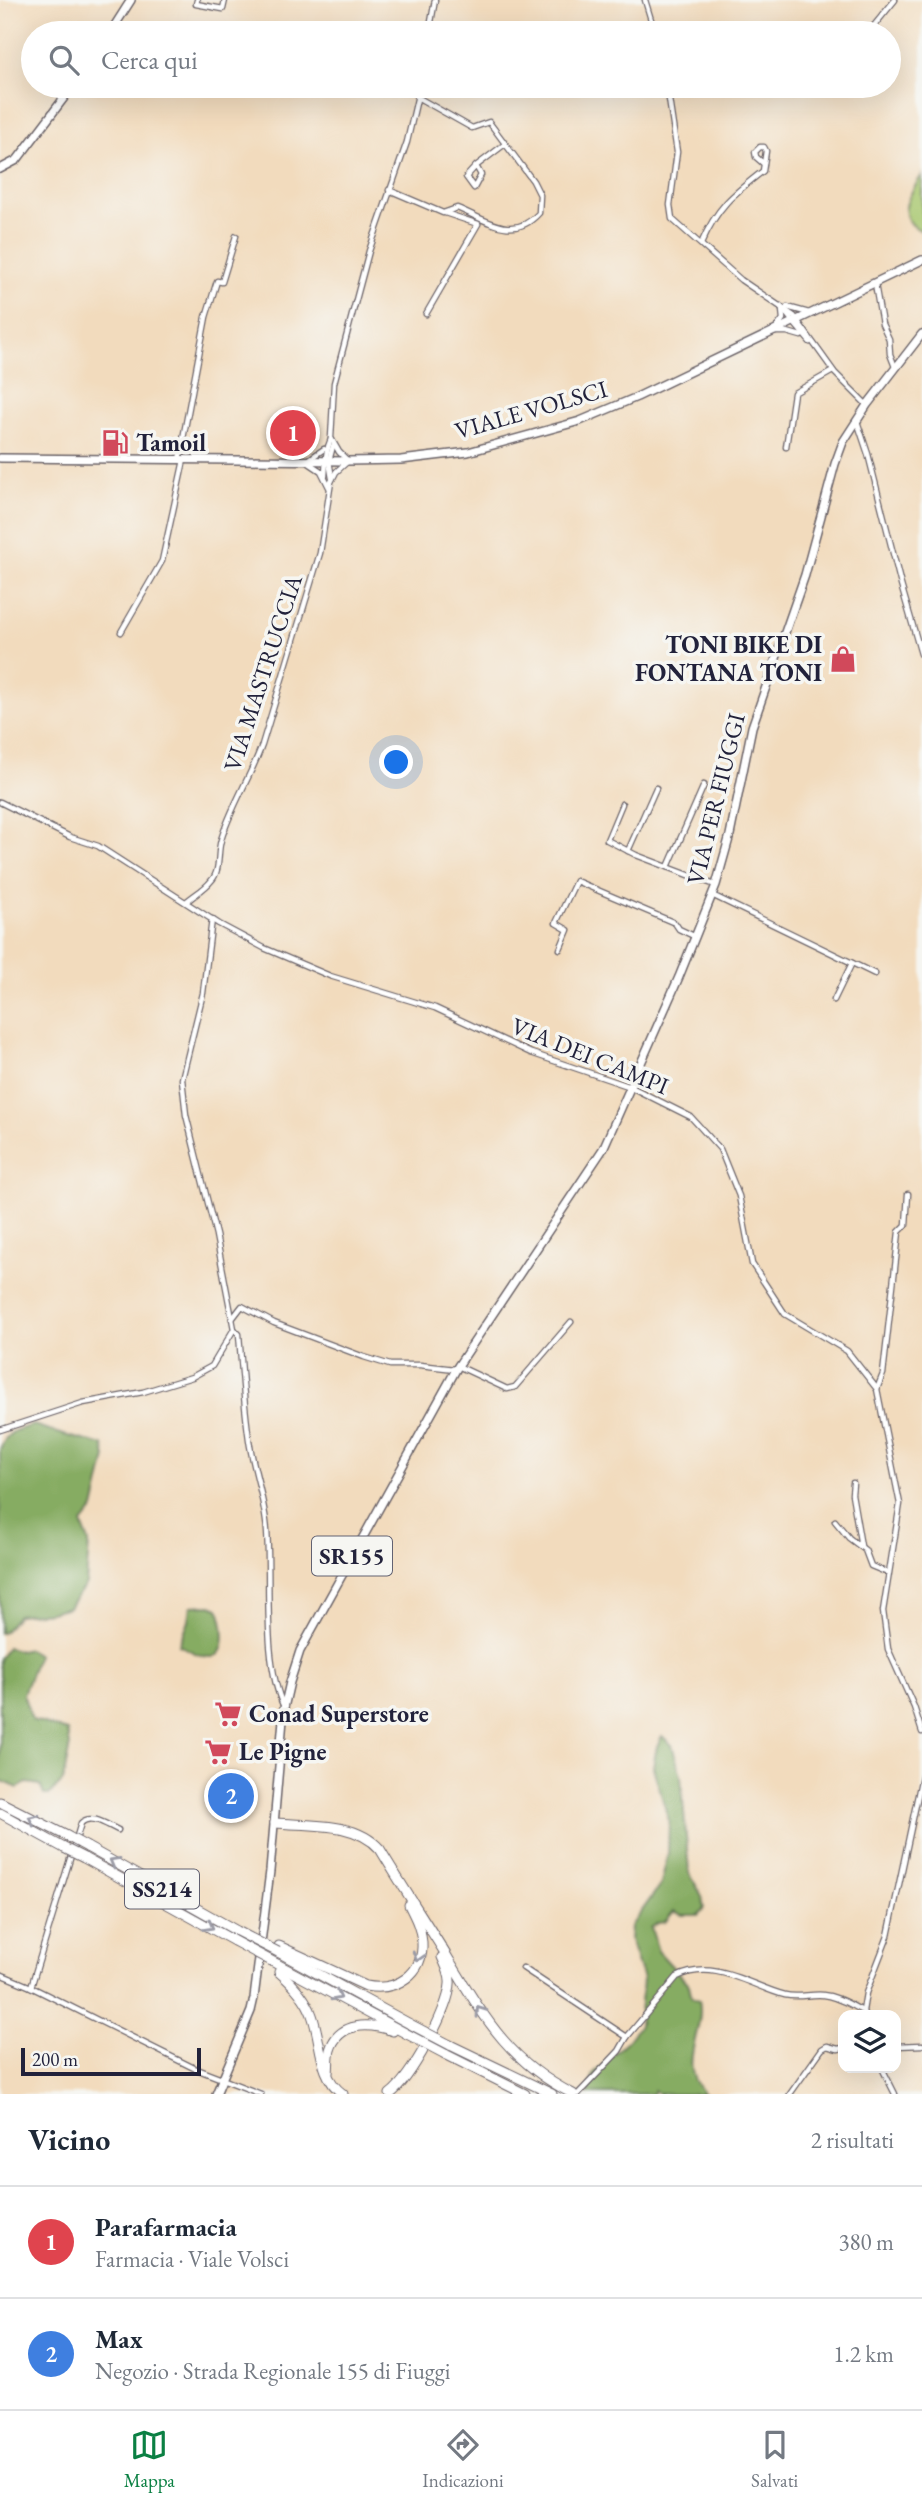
<!DOCTYPE html>
<html lang="it">
<meta charset="utf-8">
<style>
:root{--surface:#fff;--page:#f6f6f7;--text:#1f2937;--muted:#747a83;--line:#e0e1e3;--accent:#0b8043}
body{margin:0;font-family:"EB Garamond",serif;background:var(--page);color:var(--text)}
.controls{position:absolute;right:21px;bottom:21px;display:grid;overflow:hidden;border-radius:14px;box-shadow:0 7px 28px #0002}
.controls button{width:63px;height:63px;display:grid;place-items:center;padding:0;border:0;border-bottom:2px solid var(--line);background:var(--surface);color:var(--text);font:35px sans-serif}
.scale{position:absolute;left:21px;bottom:18px;width:180px;box-sizing:border-box;padding-left:7px;border:4px solid #22223b;border-top:0;font-size:19px;line-height:24px;white-space:nowrap;color:#22223b;-webkit-text-stroke:5px #f6f6f2;paint-order:stroke}
.you{position:absolute;left:397px;top:763px;width:24px;height:24px;margin:-18px;border:5px solid #fff;border-radius:50%;background:#1a73e8;box-shadow:0 0 0 10px #1a73e833}
.badge{display:grid;place-items:center;width:46px;height:46px;border-radius:50%;background:var(--accent);color:#fff;font-size:23px;font-weight:700}
.pin{position:absolute;translate:-50% -50%;border:4px solid #fff;box-shadow:0 2px 7px #0006}
.list{margin:0;padding:0;list-style:none}
h2{display:flex;justify-content:space-between;align-items:center;height:91px;margin:0;padding:0 28px;font-size:30px}
h2 small{font-size:23px;font-weight:400;color:var(--muted)}
.list li{display:grid;grid-template-columns:46px 1fr auto;gap:21px;align-items:center;box-sizing:border-box;height:112px;padding:0 28px;border-top:2px solid var(--line)}
.list b{display:block;font-size:26px;white-space:nowrap}
.list p{margin:0;font-size:23px;white-space:nowrap;color:var(--muted)}
.list em{font-size:23px;font-style:normal;color:var(--muted)}
.icon{flex:none;width:38px;height:38px;fill:none;stroke:currentColor;stroke-width:2;stroke-linecap:round;stroke-linejoin:round}
.map{position:relative;flex:none;width:922px;height:2094px;overflow:hidden}
.search{position:absolute;background:var(--surface);box-shadow:0 7px 28px #0002;left:21px;right:21px;top:21px;height:77px;display:flex;align-items:center;gap:18px;box-sizing:border-box;padding:0 24px;border-radius:38px;color:var(--muted);font-size:26px}
.sheet{height:315px;background:var(--surface)}
nav{display:flex;justify-content:space-around;align-items:center;box-sizing:border-box;height:98px;border-top:2px solid var(--line);background:var(--surface);font-size:19px;color:var(--muted)}
nav a{display:grid;justify-items:center;gap:4px}
nav .on{color:var(--accent)}
.map>svg:first-child{display:block}
</style>
<div class="map">
<svg width="922" height="2094" viewBox="0 0 922 2094">
<rect width="100%" height="100%" fill="#f6f6f2"/>
<filter id="ink" filterUnits="userSpaceOnUse"><feTurbulence type="fractalNoise" baseFrequency=".0143" numOctaves="2"/><feDisplacementMap in="SourceGraphic" scale="14" xChannelSelector="R" yChannelSelector="G"/><feConvolveMatrix kernelMatrix="1 2 1 2 8 2 1 2 1" color-interpolation-filters="sRGB"/></filter>
<filter id="wash" filterUnits="userSpaceOnUse"><feTurbulence type="fractalNoise" baseFrequency=".00686" numOctaves="4" result="noise"/><feDisplacementMap in="SourceGraphic" scale="28" xChannelSelector="R" yChannelSelector="G"/><feGaussianBlur stdDeviation="1.57" result="paint"/><feColorMatrix in="noise" values="0 0 0 0 0 0 0 0 0 0 0 0 0 0 0 0 0 1.4 0 .05"/><feComposite in="paint" operator="in"/></filter>
<g filter="url(#wash)">
<rect width="100%" height="100%" fill="#f2dbbd"/>
<path fill="#a9c870" stroke="#667556" stroke-width="2" d="M 922,175 L 922,231 C 892,217 910,194 922,175 Z"/>
<g fill="#86ac62" stroke="#54674e" stroke-width="2">
<path d="M 34,1425 L 64,1435 L 103,1445 L 106,1457 L 94,1509 L 82,1524 L 89,1542 L 86,1584 L 69,1607 L 50,1612 L 18,1615 L 3,1633 L 0,1633 L 0,1449 C 8,1430 16,1430 34,1425 Z"/>
<path d="M 211,1605 L 218,1608 C 224,1619 230,1656 211,1657 C 201,1658 188,1649 179,1645 L 189,1620 L 191,1606 Z"/>
<path d="M 7,1647 L 20,1651 L 28,1649 L 38,1655 L 23,1694 L 32,1720 L 67,1731 L 70,1745 L 63,1781 L 49,1795 L 44,1795 L 40,1785 L 27,1783 L 18,1788 L 0,1780 L 0,1658 Z"/>
<path d="M 662,1736 L 672,1745 L 681,1776 L 689,1872 L 702,1896 L 704,1908 L 698,1915 L 682,1915 L 674,1911 L 665,1922 L 658,1923 L 651,1928 L 658,1951 L 689,1985 L 692,1998 L 699,2000 C 706,2031 675,2063 704,2094 L 659,2094 L 654,2090 L 652,2094 L 588,2094 L 594,2073 L 628,2040 L 639,2025 L 643,1979 L 630,1940 L 631,1926 L 661,1884 L 668,1853 L 669,1821 L 653,1767 L 657,1746 Z"/>
</g>
</g>
<g filter="url(#ink)">
<g fill="none" stroke-linecap="round" stroke-linejoin="round">
<defs>
<g id="street">
<path d="M 197,0 L 196,4 L 223,9 L 225,0"/>
<path d="M 645,0 L 655,33"/>
<path d="M 429,33 L 435,0"/>
<path d="M 868,33 L 895,0"/>
<path d="M 667,86 L 677,152 L 670,205 L 672,219 L 741,280 L 794,316 L 835,373 L 867,405"/>
<path d="M 476,166 L 466,177 L 474,188 L 481,175 L 476,166 L 505,144"/>
<path d="M 389,190 L 443,213 L 457,208 C 487,220 513,242 539,213 L 540,195 L 533,181 L 489,122 L 472,128 L 417,97"/>
<path d="M 701,244 C 717,207 732,195 763,171 L 766,151 L 764,147 L 760,147 L 755,152 L 756,157 L 764,164"/>
<path d="M 875,284 L 882,324 L 889,339 L 890,354 L 895,367"/>
<path d="M 780,306 L 810,342"/>
<path d="M 787,307 L 809,313"/>
<path d="M 426,314 L 478,224 L 445,213"/>
<path d="M 777,327 L 783,319 L 782,310"/>
<path d="M 775,332 L 787,332 L 801,336"/>
<path d="M 857,421 L 868,454 L 901,585 L 921,654"/>
<path d="M 786,447 L 794,393 L 833,371"/>
<path d="M 179,460 L 206,317 L 217,281 L 222,282 L 236,236"/>
<path d="M 308,460 L 324,449"/>
<path d="M 309,463 L 321,471 L 329,487"/>
<path d="M 325,476 C 326,462 325,452 331,439"/>
<path d="M 332,478 L 329,461 L 333,446"/>
<path d="M 121,632 L 162,561 L 184,460"/>
<path d="M 0,802 L 70,837 L 98,846 L 219,924 L 264,948 L 330,976 L 435,1008 L 531,1053 L 631,1087 L 691,1117 L 720,1149 L 739,1196 L 752,1264 L 785,1314 L 847,1351 L 877,1389 L 900,1504 L 883,1611 L 888,1649 L 914,1707 L 922,1732"/>
<path d="M 622,804 L 607,840 L 636,855 L 715,885"/>
<path d="M 628,851 L 656,788"/>
<path d="M 668,867 L 704,785"/>
<path d="M 712,895 L 875,974"/>
<path d="M 186,902 C 194,895 205,889 211,881 C 221,871 217,853 221,840 C 231,807 250,778 262,745 L 320,553 L 331,482 L 336,472 L 348,461 L 339,452 L 331,438 L 334,383 L 369,251 L 407,142 L 420,86"/>
<path d="M 560,949 L 568,930 L 556,923 L 576,881 L 675,923 L 679,929 L 696,937"/>
<path d="M 834,1000 L 852,963"/>
<path d="M 232,1319 L 242,1306 L 274,1323 L 364,1357 L 390,1365 L 420,1365 L 455,1369"/>
<path d="M 234,1329 L 239,1334 C 242,1371 244,1409 250,1446 C 255,1475 265,1501 267,1531 C 271,1582 262,1661 284,1707"/>
<path d="M 458,1366 L 507,1389 L 515,1387 L 571,1322"/>
<path d="M 877,1389 L 883,1374 L 899,1232 L 906,1225 L 908,1194"/>
<path d="M 0,1430 L 83,1403 L 143,1392 L 192,1377 L 212,1366 L 234,1329 L 216,1235 L 186,1115 L 182,1079 L 203,993 L 212,919"/>
<path d="M 853,1483 L 852,1494 L 861,1546"/>
<path d="M 835,1521 L 849,1538 L 865,1550 L 871,1566 L 888,1573"/>
<path d="M 523,1968 L 627,2037 L 619,2051 L 578,2094"/>
<path d="M 0,1974 L 31,1987 L 196,2069 L 261,2094"/>
<path d="M 31,1987 L 81,1823 C 91,1813 107,1825 118,1830"/>
<path d="M 863,2011 L 866,1993 L 888,1936 L 922,1776"/>
<path d="M 627,2037 L 677,1977 C 714,1958 750,1986 785,1995 C 797,1998 810,1994 823,1995 C 837,1996 850,2005 863,2011 L 864,2015"/>
<path d="M 896,2046 L 922,2045"/>
<path d="M 882,2068 L 895,2094"/>
<path d="M 790,2094 L 822,2049 L 827,2046 L 838,2049 L 843,2048"/>
</g>
<g id="secondary">
<path d="M 110,33 L 131,0"/>
<path d="M 0,169 L 17,160 L 73,86"/>
<path d="M 0,458 L 348,461 L 401,460 L 468,452 L 580,421 L 637,397 L 922,260"/>
</g>
<path id="primary" d="M 216,2094 L 251,2011 L 254,1998 L 270,1871 L 284,1708 L 290,1682 L 300,1651 L 458,1366 L 603,1149 L 679,977 L 716,885 L 730,835 L 752,727 L 805,575 L 835,464 L 843,442 L 867,405 L 922,334"/>
<g id="highway">
<path d="M 0,1802 L 67,1836"/>
<path d="M 0,1813 L 64,1848"/>
<path d="M 275,1823 C 310,1826 355,1821 380,1849 C 402,1886 426,1922 448,1958 C 484,2017 509,2062 573,2094"/>
<path d="M 87,1847 L 237,1931"/>
<path d="M 84,1858 L 234,1941"/>
<path d="M 279,1946 L 366,1986 C 396,1992 424,1974 422,1942 C 421,1928 415,1917 409,1905"/>
<path d="M 278,1952 L 410,2024"/>
<path d="M 277,1964 L 407,2034"/>
<path d="M 279,1972 C 293,1984 306,1998 312,2015 C 322,2042 318,2076 343,2094"/>
<path d="M 450,2045 L 552,2094"/>
<path d="M 445,2054 L 525,2094"/>
<path d="M 328,2073 C 329,2065 328,2058 330,2050 C 339,2021 370,2023 393,2031"/>
<path d="M 390,2094 C 410,2080 449,2009 450,1984 C 451,1975 446,1966 442,1957"/>
</g>
</defs>
<use href="#street" stroke="#6b6368" stroke-width="7"/>
<use href="#secondary" stroke="#6b6368" stroke-width="10"/>
<use href="#primary" stroke="#6b6368" stroke-width="10"/>
<use href="#highway" stroke="#6b6368" stroke-width="11"/>
<use href="#street" stroke="#fff" stroke-width="4.5"/>
<use href="#secondary" stroke="#fff" stroke-width="7"/>
<use href="#primary" stroke="#fff" stroke-width="7"/>
<use href="#highway" stroke="#fff" stroke-width="9"/>
<defs>
<g id="highway-bridge">
<path d="M 67,1836 L 87,1847"/>
<path d="M 64,1848 L 84,1858"/>
<path d="M 237,1931 L 278,1952"/>
<path d="M 234,1941 L 277,1964"/>
<path d="M 410,2024 L 450,2045"/>
<path d="M 407,2034 L 445,2054"/>
</g>
</defs>
<use href="#highway-bridge" stroke="#6b6368" stroke-width="11" stroke-linecap="butt"/>
<use href="#highway-bridge" stroke="#fff" stroke-width="9"/>
</g>
<defs><path id="oneway-chevron" d="M-2-3.5L2.5 0L-2 3.5" fill="none" stroke-width="1.6" stroke-linecap="round" stroke-linejoin="round" transform="scale(1.75)"/></defs>
<g stroke="#9c9ca7">
<use href="#oneway-chevron" transform="translate(33 1819) rotate(-153)"/>
<use href="#oneway-chevron" transform="translate(114 1862) rotate(-151)"/>
<use href="#oneway-chevron" transform="translate(209 1926) rotate(29)"/>
<use href="#oneway-chevron" transform="translate(418 1957) rotate(107)"/>
<use href="#oneway-chevron" transform="translate(337 1996) rotate(28)"/>
<use href="#oneway-chevron" transform="translate(480 2011) rotate(-125)"/>
</g>
</g>
<defs>
<symbol id="fuel-bare" viewBox="-9 -9 18 18"><path d="M-5.5-6h7V0h2V4h1.3V-2.5L3-4.5l.8-.8L6-3V5H2.5V1h-1V6h-7ZM-4.2-4.7v3.2H.2V-4.7Z" fill="#d1495b" stroke="#f6f6f2" stroke-width="2.5" paint-order="stroke"/></symbol>
<symbol id="shop-bare" viewBox="-9 -9 18 18"><path d="M-5-2.5h2.3a2.7 3.5 0 0 1 5.4 0H5L5.5 6h-11ZM-1.5-2.5h3a1.5 2.3 0 0 0-3 0Z" fill="#d1495b" stroke="#f6f6f2" stroke-width="2.5" paint-order="stroke"/></symbol>
<symbol id="supermarket-bare" viewBox="-9 -9 18 18"><path d="M-6-5.5h2.5l.6 2H6L4.5 2H-2.5L-4.4-4H-6ZM-1.5 3.2a1.3 1.3 0 1 0 .1 0ZM3 3.2a1.3 1.3 0 1 0 .1 0Z" fill="#d1495b" stroke="#f6f6f2" stroke-width="2.5" paint-order="stroke"/></symbol>
</defs>
<g fill-rule="evenodd">
<use href="#fuel-bare" x="96" y="424" width="38" height="38"/>
<use href="#shop-bare" x="824" y="640" width="38" height="38"/>
<use href="#supermarket-bare" x="209" y="1695" width="38" height="38"/>
<use href="#supermarket-bare" x="199" y="1733" width="38" height="38"/>
</g>
<g text-anchor="middle" stroke-width="7" stroke-linejoin="round" paint-order="stroke">
<g fill="#f6f6f2" stroke="#626272" stroke-width="2">
<rect x="312" y="1536.5" width="80" height="39" rx="5"/>
<rect x="125" y="1869.5" width="74" height="39" rx="5"/>
</g>
<g font-size="23" font-weight="bold" fill="#22223b">
<text x="352" y="1564">SR155</text>
<text x="162" y="1897">SS214</text>
</g>
<g font-size="24" fill="#22223b" stroke="#f6f6f2">
<text transform="translate(531 410) rotate(-16)" y="8">VIALE VOLSCI</text>
<text transform="translate(263 673) rotate(-72)" y="8">VIA MASTRUCCIA</text>
<text transform="translate(716 799) rotate(-76)" y="8">VIA PER FIUGGI</text>
<text transform="translate(590 1056) rotate(22)" y="8">VIA DEI CAMPI</text>
</g>
<g font-size="24" font-weight="bold" fill="#22223b" stroke="#f6f6f2" text-anchor="start">
<text x="136" y="451">Tamoil</text>
<text x="822" y="653" text-anchor="end">TONI BIKE DI<tspan x="822" dy="28">FONTANA TONI</tspan></text>
<text x="249" y="1722">Conad Superstore</text>
<text x="239" y="1760">Le Pigne</text>
</g>
</g>
</svg>
<div class="controls">
<button><svg class="icon" aria-label="layers" viewBox="0 0 24 24"><path d="M12 4l9 5-9 5-9-5zM3 14l9 5 9-5"/></svg></button>
</div>
<div class="scale">200 m</div>
<div class="you"></div>
<div class="pin badge" style="left:293px;top:433px;background:#e0444e">1</div>
<div class="pin badge" style="left:231px;top:1796px;background:#3f7fe0">2</div>
<div class="search"><svg class="icon" aria-label="search" viewBox="0 0 24 24"><circle cx="10" cy="10" r="6"/><path d="M15 15l6 6"/></svg>Cerca qui</div>
</div>
<section class="sheet">
<h2>Vicino<small>2 risultati</small></h2>
<ul class="list">
<li><span class="badge" style="background:#e0444e">1</span><div><b>Parafarmacia</b><p>Farmacia · Viale Volsci</p></div><em>380 m</em></li>
<li><span class="badge" style="background:#3f7fe0">2</span><div><b>Max</b><p>Negozio · Strada Regionale 155 di Fiuggi</p></div><em>1.2 km</em></li>
</ul>
</section>
<nav>
<a class="on"><svg class="icon" aria-label="map" viewBox="0 0 24 24"><path d="M3 6l6-2 6 2 6-2v14l-6 2-6-2-6 2zM9 4v14M15 6v14"/></svg>Mappa</a>
<a><svg class="icon" aria-label="directions" viewBox="0 0 24 24"><path d="M12 3l9 9-9 9-9-9zM9 14v-3h6M13 9l2 2-2 2"/></svg>Indicazioni</a>
<a><svg class="icon" aria-label="saved" viewBox="0 0 24 24"><path d="M7 4h10v16l-5-4-5 4z"/></svg>Salvati</a>
</nav>
